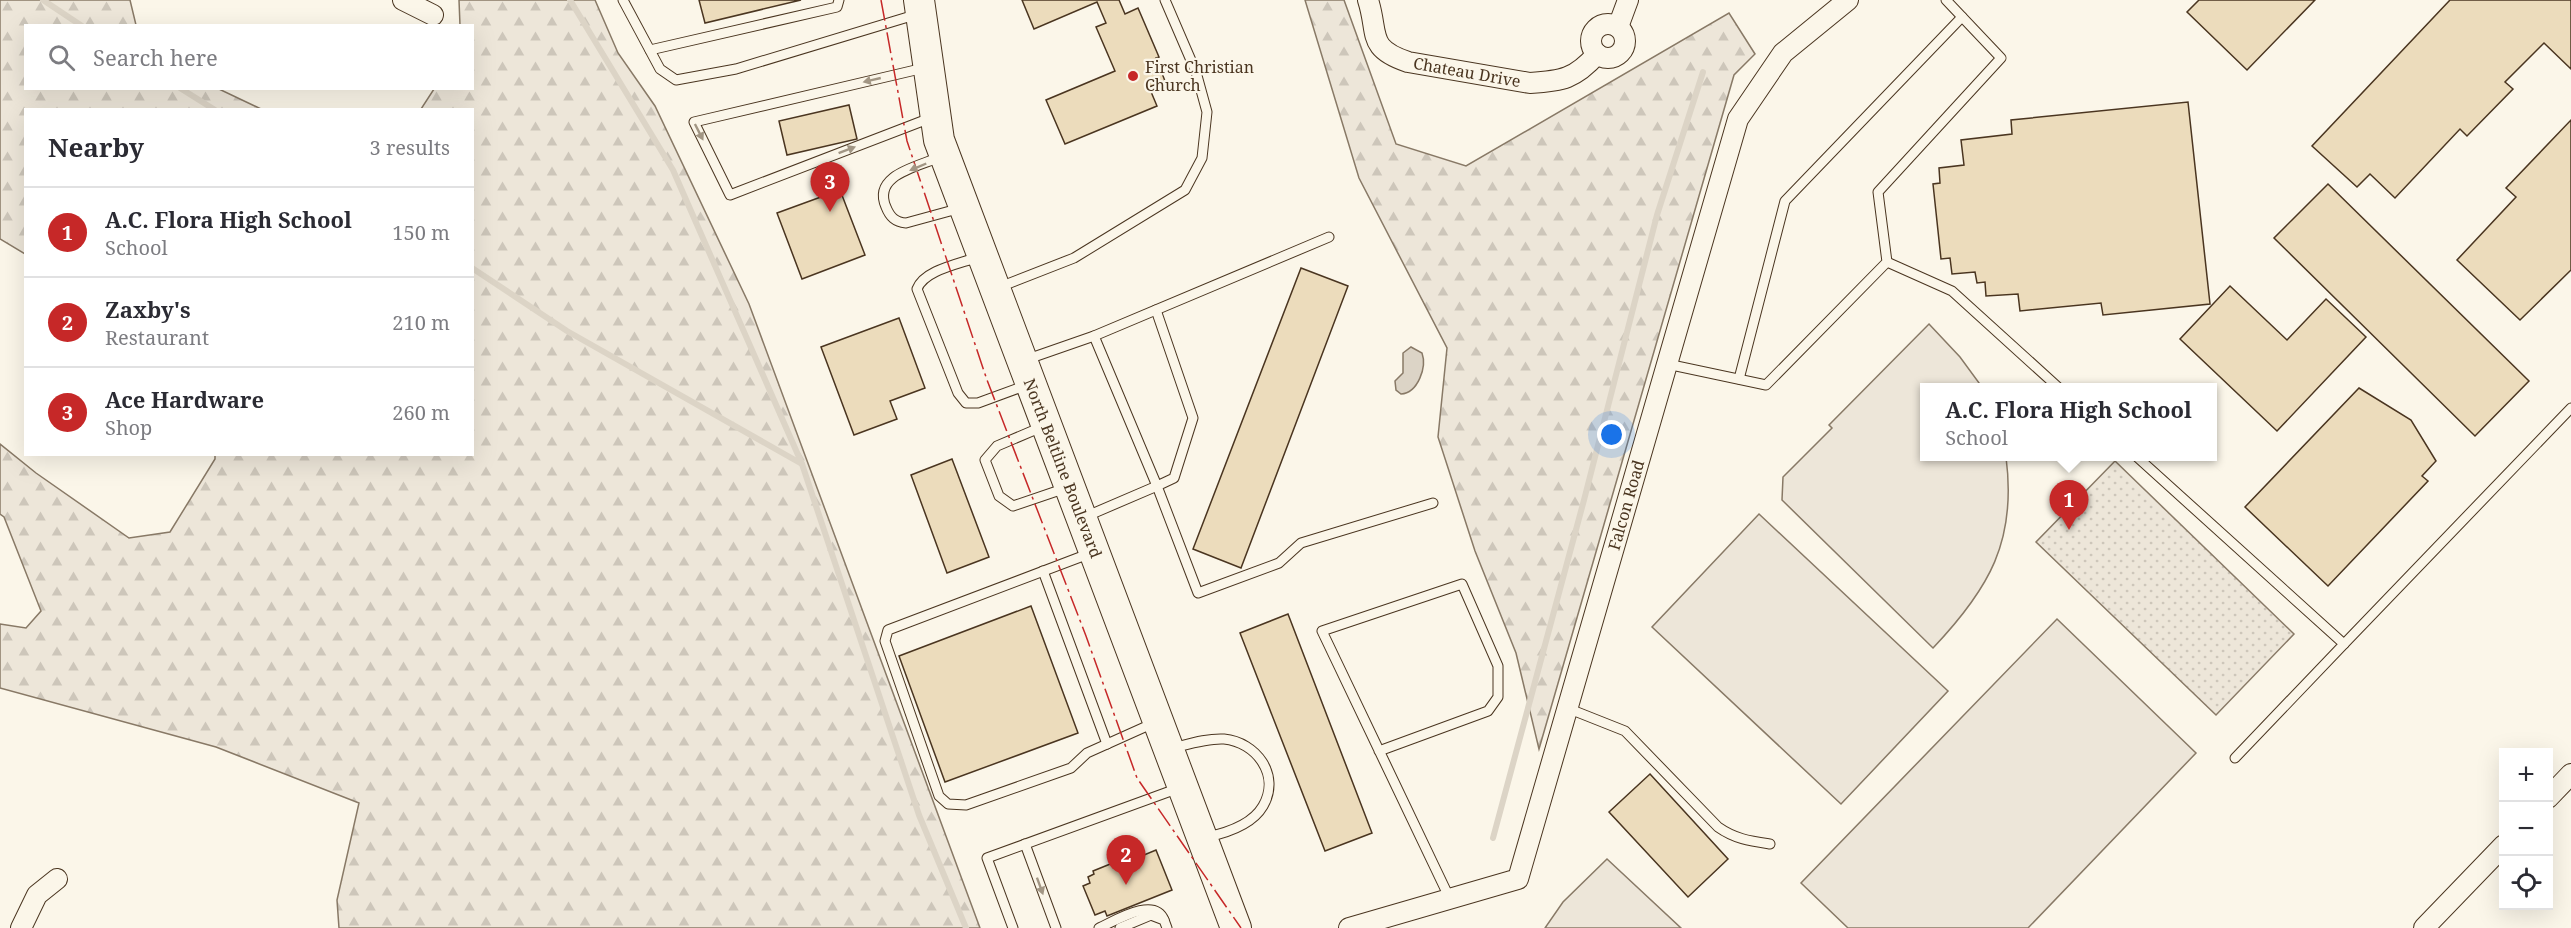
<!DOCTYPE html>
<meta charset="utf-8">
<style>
:root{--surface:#fff;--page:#f7f7f7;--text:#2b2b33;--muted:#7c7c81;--line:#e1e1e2;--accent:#c62828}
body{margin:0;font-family:"Noto Serif",serif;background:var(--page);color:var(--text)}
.controls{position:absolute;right:18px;bottom:18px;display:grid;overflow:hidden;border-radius:0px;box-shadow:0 6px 24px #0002}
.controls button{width:54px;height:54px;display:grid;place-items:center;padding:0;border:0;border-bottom:2px solid var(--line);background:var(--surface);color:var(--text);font:30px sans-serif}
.you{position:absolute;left:1612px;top:435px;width:21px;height:21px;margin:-15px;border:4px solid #fff;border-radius:50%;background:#1a73e8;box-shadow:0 0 0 9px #1a73e833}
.badge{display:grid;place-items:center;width:39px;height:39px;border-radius:50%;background:var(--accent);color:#fff;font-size:20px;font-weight:700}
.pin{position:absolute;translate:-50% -50px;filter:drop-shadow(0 2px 3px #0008)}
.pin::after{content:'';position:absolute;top:32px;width:21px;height:18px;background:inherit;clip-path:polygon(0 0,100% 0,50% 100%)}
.popup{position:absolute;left:1920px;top:383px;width:297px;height:78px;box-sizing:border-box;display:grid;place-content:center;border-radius:0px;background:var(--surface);filter:drop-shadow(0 2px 4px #0005);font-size:20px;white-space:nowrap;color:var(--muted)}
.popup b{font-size:22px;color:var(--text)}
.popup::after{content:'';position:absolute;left:50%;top:100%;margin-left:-12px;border:12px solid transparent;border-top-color:var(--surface)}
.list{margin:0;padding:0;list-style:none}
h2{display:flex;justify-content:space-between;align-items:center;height:78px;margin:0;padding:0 24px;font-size:26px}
h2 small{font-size:20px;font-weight:400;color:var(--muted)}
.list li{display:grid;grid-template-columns:39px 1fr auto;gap:18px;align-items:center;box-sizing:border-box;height:90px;padding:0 24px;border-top:2px solid var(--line)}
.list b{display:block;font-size:22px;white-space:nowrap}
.list p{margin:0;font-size:20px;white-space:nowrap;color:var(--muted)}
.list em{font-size:20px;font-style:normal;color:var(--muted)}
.icon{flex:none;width:33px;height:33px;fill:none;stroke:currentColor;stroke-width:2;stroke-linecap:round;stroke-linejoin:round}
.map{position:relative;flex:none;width:2571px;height:928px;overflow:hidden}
.search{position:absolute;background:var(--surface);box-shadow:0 6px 24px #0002;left:24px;top:24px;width:450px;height:66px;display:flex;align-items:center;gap:15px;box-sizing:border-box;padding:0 21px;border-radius:0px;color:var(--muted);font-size:22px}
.panel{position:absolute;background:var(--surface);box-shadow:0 6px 24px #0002;left:24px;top:108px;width:450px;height:348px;border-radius:0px}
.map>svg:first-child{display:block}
</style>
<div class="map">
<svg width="2571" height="928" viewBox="0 0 2571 928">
<defs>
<pattern id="forest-firs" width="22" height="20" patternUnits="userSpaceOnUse" patternTransform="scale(1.5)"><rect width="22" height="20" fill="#ede6d9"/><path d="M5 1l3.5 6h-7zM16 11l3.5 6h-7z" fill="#cdc6ba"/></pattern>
<pattern id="park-dots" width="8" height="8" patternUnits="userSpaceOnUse" patternTransform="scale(1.5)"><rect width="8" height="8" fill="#ede6d9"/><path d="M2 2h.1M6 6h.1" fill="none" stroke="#cdc6ba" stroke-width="1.8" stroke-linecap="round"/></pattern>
</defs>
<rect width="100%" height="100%" fill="#fbf6e9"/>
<g fill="#ede6d9" stroke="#887966" stroke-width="1.5">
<path d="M 1929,324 L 1960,357 L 1982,387 L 1925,388 L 1925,456 L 2006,457 C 2017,541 1989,589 1933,648 L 1782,500 L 1783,477 L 1832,428 L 1829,425 Z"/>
<path d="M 1759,514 L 1948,691 L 1841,804 L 1652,627 Z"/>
<path d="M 2057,619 L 2196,753 L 2028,928 L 1848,928 L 1801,883 Z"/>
<path d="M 1607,859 L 1681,928 L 1545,928 L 1563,902 Z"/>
</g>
<g fill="url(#forest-firs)" stroke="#887966" stroke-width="1.5">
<path d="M 0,0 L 130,0 L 136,25 L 26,26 L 26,88 L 219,89 L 261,109 L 26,110 L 25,254 L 0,239 Z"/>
<path d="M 459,0 L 595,0 L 618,53 L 655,106 L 749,304 L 980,928 L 339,928 L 337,900 L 359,803 L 216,747 L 0,688 L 0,624 L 26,628 L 41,611 L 4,517 L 0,514 L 0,444 L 36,473 L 129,538 L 170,532 L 215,459 L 215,455 L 472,454 L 472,110 L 421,109 L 434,89 L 472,88 L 472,26 L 460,25 Z"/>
<path d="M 1305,0 L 1344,0 L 1396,144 L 1466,166 L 1729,13 L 1755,54 L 1734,75 L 1539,749 L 1516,653 L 1475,551 L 1438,437 L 1447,348 L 1359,178 Z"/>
</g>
<path fill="url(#park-dots)" stroke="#887966" stroke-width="1.5" d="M 2115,461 L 2294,634 L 2216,715 L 2036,542 Z"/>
<path fill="#dcd4c6" stroke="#887966" stroke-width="1.5" d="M 1411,347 L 1422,353 C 1427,367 1418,393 1401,394 L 1396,390 L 1395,381 L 1403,373 L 1403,353 Z"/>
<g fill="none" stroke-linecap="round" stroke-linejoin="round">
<g stroke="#dcd4c6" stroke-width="6">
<path d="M 43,0 L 82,26"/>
<path d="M 570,0 L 673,170 L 802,464"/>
<path d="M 180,88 L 215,110"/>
<path d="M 472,268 L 567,331 L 802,464 L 919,815 L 966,928"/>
<path d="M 1493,838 L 1584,500 L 1657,215 L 1703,72"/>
</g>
</g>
<g fill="#ecdcbc" stroke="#4a3520" stroke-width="1.5">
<path d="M 699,0 L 801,0 L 705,23 Z"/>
<path d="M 1022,0 L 1119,0 L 1125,14 L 1138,8 L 1159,57 L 1156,58 L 1165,81 L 1149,87 L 1157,106 L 1065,144 L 1046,100 L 1115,71 L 1096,27 L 1106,23 L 1097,2 L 1034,29 Z"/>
<path d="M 2199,0 L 2315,0 L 2247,70 L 2187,12 Z"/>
<path d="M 2450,0 L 2571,0 L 2571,69 L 2544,43 L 2505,82 L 2513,89 L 2467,136 L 2460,129 L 2395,198 L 2370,174 L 2357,187 L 2312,146 Z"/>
<path d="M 2188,102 L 2210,304 L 2103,315 L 2101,303 L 2020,311 L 2018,294 L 1986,296 L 1985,282 L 1977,283 L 1975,272 L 1952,274 L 1950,258 L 1941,259 L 1933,184 L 1940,183 L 1939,168 L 1964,165 L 1961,140 L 2012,134 L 2011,120 Z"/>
<path d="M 849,105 L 857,139 L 787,155 L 779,121 Z"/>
<path d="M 2571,120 L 2571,270 L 2520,320 L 2457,260 L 2516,197 L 2506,188 Z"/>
<path d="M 2328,184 L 2529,381 L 2475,436 L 2274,238 Z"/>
<path d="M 840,190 L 865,255 L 802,279 L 777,213 Z"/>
<path d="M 1301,268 L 1348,286 L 1241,568 L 1193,549 Z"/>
<path d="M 2230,286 L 2287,340 L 2326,299 L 2366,337 L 2277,431 L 2180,339 Z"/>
<path d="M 899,318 L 925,388 L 890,401 L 897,419 L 854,435 L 821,347 Z"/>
<path d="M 2359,388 L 2411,420 L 2436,461 L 2422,476 L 2428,481 L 2328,586 L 2245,507 Z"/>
<path d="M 952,459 L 989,557 L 947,573 L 911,475 Z"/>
<path d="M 1031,606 L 1078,733 L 945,782 L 899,656 Z"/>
<path d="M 1288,614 L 1372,833 L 1325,851 L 1240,633 Z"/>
<path d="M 1650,774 L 1728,859 L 1688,897 L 1609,812 Z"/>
<path d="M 1156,850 L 1172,890 L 1107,916 L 1105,911 L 1095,915 L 1083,886 L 1090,883 L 1088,877 L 1094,874 L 1093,871 L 1130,856 L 1132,860 Z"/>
</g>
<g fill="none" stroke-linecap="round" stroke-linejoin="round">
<defs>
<g id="service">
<path d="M 623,0 L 660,69 L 676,80 L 736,69 L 918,14"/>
<path d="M 650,50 L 837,7 L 839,0"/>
<path d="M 924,68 L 694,122 L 730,195 L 933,117"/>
<path d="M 940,157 C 917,167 872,175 886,207 C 890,217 895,222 906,223 L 961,208"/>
<path d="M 978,257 C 959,264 924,270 917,289 L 958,393 L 966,403 L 978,403 L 1027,385"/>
<path d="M 1887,262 L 1952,291 L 2059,388"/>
<path d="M 997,288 L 1074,258 L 1185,190 L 1202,158 L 1207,112 L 1196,72 L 1165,0"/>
<path d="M 1156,310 L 1193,418 L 1174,478 L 1157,486 L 1198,593 L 1279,563 L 1301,543 L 1433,503"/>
<path d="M 1094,336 L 1329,237"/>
<path d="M 1025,360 L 1094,336 L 1157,486 L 1087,516"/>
<path d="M 1667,364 L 1766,385 L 1887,262 L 1878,192 L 2001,58 L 1946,0"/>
<path d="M 1739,379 L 1785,201 L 1962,17"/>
<path d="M 1044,426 L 997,446 L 985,460 L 999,496 L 1013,506 L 1066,488"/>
<path d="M 2136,456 L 2344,644 L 2235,758"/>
<path d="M 1091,553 L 888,630 L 885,641 L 939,796 L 948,804 L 966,805 L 1071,768 L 1087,753 L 1156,722"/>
<path d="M 1043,571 L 1107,744"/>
<path d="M 2344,644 L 2571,408"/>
<path d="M 1567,708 L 1625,731 L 1718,827 C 1735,839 1750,841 1770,844"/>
<path d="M 1173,748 C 1189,744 1208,738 1224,739 C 1256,742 1281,775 1263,806 C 1252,825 1226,833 1207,837"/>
<path d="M 1379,751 L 1488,711 L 1498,697 L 1498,666 L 1462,584 L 1322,631 L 1450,899"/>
<path d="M 1025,844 L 1056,928"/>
<path d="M 1013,928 L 987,858 L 1179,788"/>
<path d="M 1099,928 C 1115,921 1154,896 1164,920"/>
<path d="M 1120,928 L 1151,915 L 1164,920 L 1167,928"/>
</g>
<g id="minor">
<path d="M 403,0 L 433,15"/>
<path d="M 1368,0 C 1379,34 1366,48 1408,62 L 1530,83 C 1562,81 1575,79 1597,54"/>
<circle cx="1608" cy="41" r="17"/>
<path d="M 1618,27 L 1628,0"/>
<path d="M 2548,798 L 2571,774"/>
<path d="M 21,928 L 37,895 L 57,879"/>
<path d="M 1349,928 L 1518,879 L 1738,119 L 1783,53 L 1848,0"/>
<path d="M 2424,928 L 2504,845"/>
</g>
<path id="primary" d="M 919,0 L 939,140 L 1236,928"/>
</defs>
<use href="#service" stroke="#4a3520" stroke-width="11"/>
<use href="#minor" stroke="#4a3520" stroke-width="22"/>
<use href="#primary" stroke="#4a3520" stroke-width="32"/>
<use href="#service" stroke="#fbf6e9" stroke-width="9"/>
<use href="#minor" stroke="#fbf6e9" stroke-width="20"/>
<use href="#primary" stroke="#fbf6e9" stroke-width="30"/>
<path stroke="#c62828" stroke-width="1.5" stroke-dasharray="21 4.5 3 4.5" stroke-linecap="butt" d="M 881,0 L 907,141 L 987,380 L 1086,636 L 1137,778 L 1241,928"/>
</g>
<defs><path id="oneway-solid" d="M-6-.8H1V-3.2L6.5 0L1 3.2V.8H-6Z" transform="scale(1.5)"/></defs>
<g fill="#a29684">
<use href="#oneway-solid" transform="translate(872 80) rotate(167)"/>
<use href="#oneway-solid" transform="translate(699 132) rotate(63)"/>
<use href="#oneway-solid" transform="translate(847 150) rotate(-21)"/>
<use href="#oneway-solid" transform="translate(918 167) rotate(157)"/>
<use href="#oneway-solid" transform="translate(1040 886) rotate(70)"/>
</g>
<circle fill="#c62828" stroke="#fbf6e9" stroke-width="2" cx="1133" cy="76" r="6"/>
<g text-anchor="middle" stroke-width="4.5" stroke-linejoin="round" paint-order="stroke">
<g font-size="16" fill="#4a3520" stroke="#fbf6e9" text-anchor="start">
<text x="1145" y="73">First Christian<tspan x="1145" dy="18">Church</tspan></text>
</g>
<g font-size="16" fill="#4a3520" stroke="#fbf6e9">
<text transform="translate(1467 72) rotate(10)" y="6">Chateau Drive</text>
<text transform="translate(1063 468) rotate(69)" y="6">North Beltline Boulevard</text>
<text transform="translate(1626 505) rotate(-74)" y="6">Falcon Road</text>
</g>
</g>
</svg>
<div class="controls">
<button>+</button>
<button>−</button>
<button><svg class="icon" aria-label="locate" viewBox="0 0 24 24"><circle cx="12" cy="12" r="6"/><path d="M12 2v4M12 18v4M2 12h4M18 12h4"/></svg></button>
</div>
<div class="you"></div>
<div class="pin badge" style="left:2069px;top:530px">1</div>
<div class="popup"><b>A.C. Flora High School</b>School</div>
<div class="pin badge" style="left:1126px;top:885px">2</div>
<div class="pin badge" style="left:830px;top:212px">3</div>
<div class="search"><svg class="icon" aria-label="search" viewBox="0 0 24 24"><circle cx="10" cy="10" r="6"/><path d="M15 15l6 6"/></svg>Search here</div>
<section class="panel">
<h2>Nearby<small>3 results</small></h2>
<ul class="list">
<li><span class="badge">1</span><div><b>A.C. Flora High School</b><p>School</p></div><em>150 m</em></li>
<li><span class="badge">2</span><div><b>Zaxby's</b><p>Restaurant</p></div><em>210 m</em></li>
<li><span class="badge">3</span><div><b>Ace Hardware</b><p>Shop</p></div><em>260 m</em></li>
</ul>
</section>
</div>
